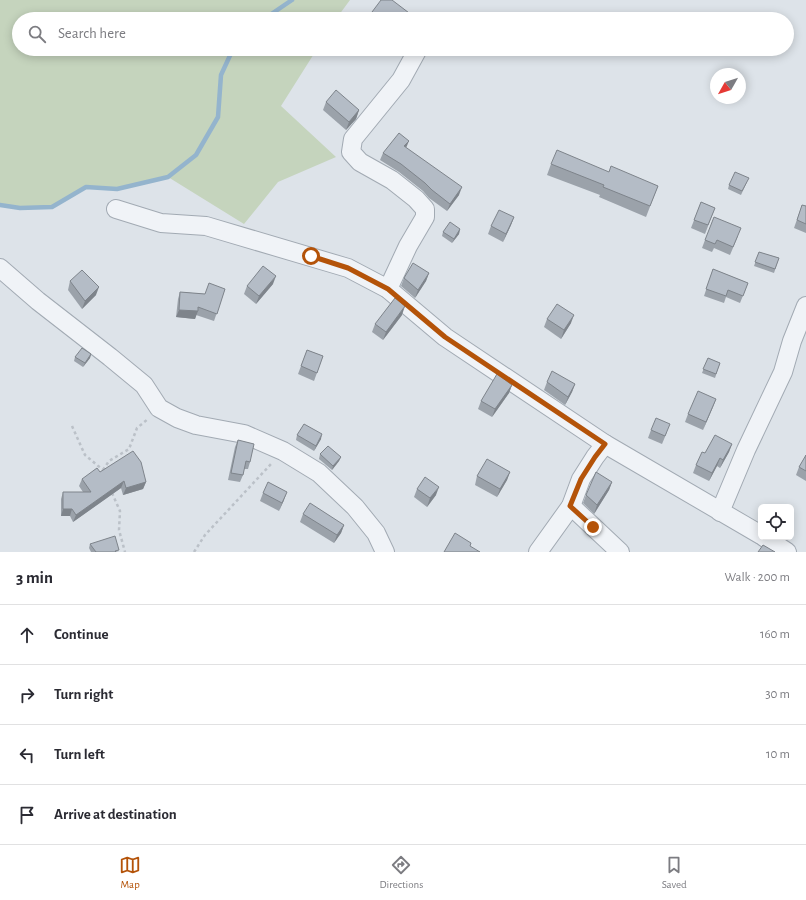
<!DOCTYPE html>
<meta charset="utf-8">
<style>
:root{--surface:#fff;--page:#f2f2f3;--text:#2b2b33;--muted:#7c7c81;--line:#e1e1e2;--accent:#b45309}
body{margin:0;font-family:"Alegreya Sans",sans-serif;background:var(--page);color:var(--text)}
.controls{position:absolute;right:12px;bottom:12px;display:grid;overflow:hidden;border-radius:6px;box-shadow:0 2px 10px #0003}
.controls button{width:36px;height:36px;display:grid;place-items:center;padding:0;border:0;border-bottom:1px solid var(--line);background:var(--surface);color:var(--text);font:20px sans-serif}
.compass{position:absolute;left:710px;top:68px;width:36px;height:36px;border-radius:50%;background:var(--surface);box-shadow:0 2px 10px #0003;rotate:231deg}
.stop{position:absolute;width:12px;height:12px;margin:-9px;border:3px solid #b45309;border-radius:50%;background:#fff}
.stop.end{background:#b45309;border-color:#fff;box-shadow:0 1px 4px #0008}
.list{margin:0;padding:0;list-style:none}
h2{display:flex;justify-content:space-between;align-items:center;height:52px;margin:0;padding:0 16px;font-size:17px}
h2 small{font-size:13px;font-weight:400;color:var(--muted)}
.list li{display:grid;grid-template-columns:26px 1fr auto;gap:12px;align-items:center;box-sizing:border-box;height:60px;padding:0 16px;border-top:1px solid var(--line)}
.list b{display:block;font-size:15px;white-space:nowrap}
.list em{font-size:13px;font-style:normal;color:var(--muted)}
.icon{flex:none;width:22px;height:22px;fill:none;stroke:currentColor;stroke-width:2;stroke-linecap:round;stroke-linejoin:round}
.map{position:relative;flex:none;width:806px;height:552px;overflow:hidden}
.search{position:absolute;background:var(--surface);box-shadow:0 2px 10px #0003;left:12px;right:12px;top:12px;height:44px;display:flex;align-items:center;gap:10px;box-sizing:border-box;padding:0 14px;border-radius:22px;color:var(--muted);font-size:15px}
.sheet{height:292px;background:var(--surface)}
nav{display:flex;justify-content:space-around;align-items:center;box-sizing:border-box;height:56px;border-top:1px solid var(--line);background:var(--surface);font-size:11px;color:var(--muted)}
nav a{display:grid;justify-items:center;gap:2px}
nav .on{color:var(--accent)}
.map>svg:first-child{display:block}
</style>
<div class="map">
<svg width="806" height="552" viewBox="0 0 806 552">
<rect width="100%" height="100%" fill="#dde3e9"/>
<path fill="#c5d4bd" d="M 0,0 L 350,0 L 336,19 L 19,19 L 19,49 L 317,49 L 281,106 L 336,157 L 278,182 L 244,224 L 168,177 L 117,189 L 86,187 L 52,207 L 20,208 L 0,205 Z"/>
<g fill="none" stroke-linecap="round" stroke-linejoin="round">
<g stroke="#94b4cd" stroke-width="4.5">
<path d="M 264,19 L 292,0"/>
<path d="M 0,205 L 20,208 L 52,207 L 86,187 L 117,189 L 168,177 L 196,155 L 218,117 L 221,75 L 233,49"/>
</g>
<defs>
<g id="minor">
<path d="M 116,209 L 161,223 L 206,226 L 348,268 L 388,289 L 445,337 L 605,444 L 761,535"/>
<path d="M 0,268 L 38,301 L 110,357 L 144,385 L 159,408 L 177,418 L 196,425 L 244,434 L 283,451 L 319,473 L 355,507 L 376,533 L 385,552"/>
<path d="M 388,289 L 408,246 L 425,217 L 425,209 L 416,199 L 392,180 L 360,162 L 351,152 L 353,139 L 401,80 L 418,49"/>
<path d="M 571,506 L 620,552"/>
<path d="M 720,512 L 746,450 L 783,372 L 792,341 L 806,306"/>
<path d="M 764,537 L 787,552"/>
<path d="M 538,552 L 571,506 L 581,479 L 595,457 L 605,444"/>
</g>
</defs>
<use href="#minor" stroke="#a2aab3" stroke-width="20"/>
<g stroke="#bbc1c8" stroke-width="2.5" stroke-dasharray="3 3" stroke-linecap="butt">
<path d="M 72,426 L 85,455 L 103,470 L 104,473"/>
<path d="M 103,470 L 109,461 L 129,449 L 137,428 L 148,419"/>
<path d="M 112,493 L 120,511 L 119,530 L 125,552"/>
<path d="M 194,552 L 205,535 L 271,464"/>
</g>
<use href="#minor" stroke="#f0f3f7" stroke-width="18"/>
</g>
<g fill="#9ba2aa">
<path d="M 372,12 L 417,19 L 369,19 Z"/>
<path d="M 401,49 L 406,49 L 404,52 Z"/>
<path d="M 326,102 L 359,110 L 356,119 L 346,130 L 323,110 Z"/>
<path d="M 406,148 L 459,195 L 447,211 L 429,198 L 423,191 L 399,172 L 380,160 L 383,153 Z"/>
<path d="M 551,164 L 609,172 L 658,186 L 646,217 L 599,197 L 600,195 L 547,175 Z"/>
<path d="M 747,182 L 741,195 L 728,189 L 729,185 Z"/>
<path d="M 701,202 L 715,208 L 705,234 L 691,228 Z"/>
<path d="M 802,205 L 806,206 L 806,233 L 794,228 Z"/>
<path d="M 514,217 L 511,225 L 503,242 L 488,234 L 491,226 Z"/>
<path d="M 460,229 L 459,234 L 452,243 L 442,236 L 443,232 Z"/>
<path d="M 738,236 L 730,255 L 714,248 L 712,252 L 702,248 L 705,240 Z"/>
<path d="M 759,252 L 779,258 L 774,273 L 754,266 Z"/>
<path d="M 713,269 L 748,283 L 740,303 L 726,297 L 724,303 L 704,296 Z"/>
<path d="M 429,273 L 426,281 L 415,298 L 401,286 L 404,278 Z"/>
<path d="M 70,281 L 96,295 L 82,309 L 68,290 Z"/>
<path d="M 273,284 L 256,304 L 244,294 L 247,286 Z"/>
<path d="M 225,289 L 214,321 L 196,315 L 195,319 L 176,317 L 178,299 L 180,292 L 205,294 Z"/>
<path d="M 402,315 L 383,340 L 372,332 L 375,324 Z"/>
<path d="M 547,319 L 571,323 L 561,339 L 544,327 Z"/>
<path d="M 307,350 L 323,356 L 314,381 L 298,374 Z"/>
<path d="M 91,354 L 90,358 L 83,367 L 74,361 L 75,357 Z"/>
<path d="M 708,358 L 720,363 L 715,378 L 702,373 Z"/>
<path d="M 547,382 L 575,384 L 572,392 L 565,405 L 544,390 Z"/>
<path d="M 512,385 L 509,393 L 492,417 L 478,409 L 481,401 Z"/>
<path d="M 716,399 L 703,430 L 685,422 L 688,414 Z"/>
<path d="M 651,430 L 667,432 L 662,444 L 648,438 Z"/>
<path d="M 297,435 L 321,439 L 314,451 L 296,440 Z"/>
<path d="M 238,440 L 250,462 L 248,469 L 244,469 L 243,475 L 240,482 L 228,480 L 235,447 Z"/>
<path d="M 732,444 L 729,452 L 720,468 L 717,466 L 709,481 L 693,473 L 696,465 L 705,453 Z"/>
<path d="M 320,454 L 341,457 L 339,461 L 332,470 L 319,459 Z"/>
<path d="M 806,455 L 806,481 L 796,475 L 799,467 Z"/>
<path d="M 100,472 L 146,482 L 143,489 L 123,495 L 121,488 L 73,522 L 70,516 L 61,516 L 61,499 L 63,492 L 83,492 L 79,486 L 82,479 Z"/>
<path d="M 510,472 L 507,480 L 497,497 L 475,485 L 477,476 Z"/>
<path d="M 612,482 L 609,490 L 594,514 L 583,503 L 586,495 Z"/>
<path d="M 417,489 L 436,495 L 427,507 L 414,497 Z"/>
<path d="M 263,493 L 284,500 L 279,511 L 260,501 Z"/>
<path d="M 303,514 L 344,525 L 341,533 L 334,543 L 300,522 Z"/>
<path d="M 90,544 L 119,552 L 91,552 L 89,548 Z"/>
</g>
<g fill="#7e848b">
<path d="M 359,110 L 356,119 L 346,130 L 349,122 Z"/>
<path d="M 409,141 L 406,148 L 404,146 Z"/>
<path d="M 462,187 L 459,195 L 447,211 L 450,204 Z"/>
<path d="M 514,217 L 511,225 L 503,242 L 506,234 Z"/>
<path d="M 460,229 L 459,234 L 452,243 L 454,239 Z"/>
<path d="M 429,273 L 426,281 L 415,298 L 418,290 Z"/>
<path d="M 276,276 L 273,284 L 256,304 L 259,296 Z"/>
<path d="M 99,287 L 96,295 L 82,309 L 85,301 Z"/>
<path d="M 405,306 L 402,315 L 383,340 L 386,332 Z"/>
<path d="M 179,310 L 198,311 L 195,319 L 176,317 Z"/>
<path d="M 574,315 L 571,323 L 561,339 L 564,330 Z"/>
<path d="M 91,354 L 90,358 L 83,367 L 85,363 Z"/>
<path d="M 575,384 L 572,392 L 565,405 L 568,397 Z"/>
<path d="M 512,385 L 509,393 L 492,417 L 495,409 Z"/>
<path d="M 716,399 L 713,407 L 703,430 L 706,422 Z"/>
<path d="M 322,434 L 321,439 L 314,451 L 316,446 Z"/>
<path d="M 732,444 L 729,452 L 720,468 L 723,460 Z"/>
<path d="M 341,457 L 339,461 L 332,470 L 333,466 Z"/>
<path d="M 720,458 L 717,466 L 709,481 L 712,473 Z"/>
<path d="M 510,472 L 507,480 L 497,497 L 500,489 Z"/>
<path d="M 124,481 L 121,488 L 73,522 L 76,515 Z"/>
<path d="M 146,482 L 143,489 L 123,495 L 126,488 Z"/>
<path d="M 612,482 L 609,490 L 594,514 L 597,505 Z"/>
<path d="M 439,487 L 436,495 L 427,507 L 430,498 Z"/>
<path d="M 287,492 L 284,500 L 279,511 L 282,503 Z"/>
<path d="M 63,509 L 72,509 L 70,516 L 61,516 Z"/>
<path d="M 344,525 L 341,533 L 334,543 L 337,535 Z"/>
</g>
<g fill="#b4bcc6" stroke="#7e848b">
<path d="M 381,0 L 392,0 L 417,19 L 382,19 L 372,12 Z"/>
<path d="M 336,90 L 359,110 L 349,122 L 326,102 Z"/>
<path d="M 399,133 L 409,141 L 404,146 L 462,187 L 450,204 L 432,190 L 425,183 L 401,164 L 383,153 Z"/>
<path d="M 557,150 L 609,172 L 611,166 L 658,186 L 650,206 L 603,187 L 604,185 L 551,164 Z"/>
<path d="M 735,172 L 749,178 L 742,191 L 729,185 Z"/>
<path d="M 701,202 L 715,208 L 708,225 L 694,220 Z"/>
<path d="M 802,205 L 806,206 L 806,224 L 797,220 Z"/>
<path d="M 499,210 L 514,217 L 506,234 L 491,226 Z"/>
<path d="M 714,217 L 741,228 L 733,247 L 717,240 L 715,244 L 705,240 Z"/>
<path d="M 450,222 L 460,229 L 454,239 L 443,232 Z"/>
<path d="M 759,252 L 779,258 L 775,269 L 755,262 Z"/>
<path d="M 413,263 L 429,273 L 418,290 L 404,278 Z"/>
<path d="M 263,266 L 276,276 L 259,296 L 247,286 Z"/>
<path d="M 713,269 L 748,283 L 743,296 L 728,290 L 726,296 L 706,289 Z"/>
<path d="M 82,270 L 99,287 L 85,301 L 70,281 Z"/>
<path d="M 209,283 L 225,289 L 217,314 L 198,307 L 198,311 L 179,310 L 180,292 L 205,294 Z"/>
<path d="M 395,298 L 405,306 L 386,332 L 375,324 Z"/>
<path d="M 557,304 L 574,315 L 564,330 L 547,319 Z"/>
<path d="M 82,348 L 91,354 L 85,363 L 75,357 Z"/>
<path d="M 307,350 L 323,356 L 317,373 L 301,366 Z"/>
<path d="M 708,358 L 720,363 L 716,374 L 703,369 Z"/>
<path d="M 552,371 L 575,384 L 568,397 L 547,382 Z"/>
<path d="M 497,374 L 512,385 L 495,409 L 481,401 Z"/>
<path d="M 698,391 L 716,399 L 706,422 L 688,414 Z"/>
<path d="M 656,418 L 670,424 L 665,436 L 651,430 Z"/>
<path d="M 304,424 L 322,434 L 316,446 L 297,435 Z"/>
<path d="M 715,435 L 732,444 L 723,460 L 720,458 L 712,473 L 696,465 L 702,452 L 705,453 Z"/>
<path d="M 238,440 L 254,444 L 250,462 L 246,461 L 243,475 L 231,473 Z"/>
<path d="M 328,446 L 341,457 L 333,466 L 320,454 Z"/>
<path d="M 133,451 L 141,462 L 146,482 L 126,488 L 124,481 L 76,515 L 72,509 L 63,509 L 63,492 L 91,492 L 82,479 L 97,468 L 100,472 Z"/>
<path d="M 806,455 L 806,471 L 799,467 Z"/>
<path d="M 487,459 L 510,472 L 500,489 L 477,476 Z"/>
<path d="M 596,472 L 612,482 L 597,505 L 586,495 Z"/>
<path d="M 425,477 L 439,487 L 430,498 L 417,489 Z"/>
<path d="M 268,482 L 287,492 L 282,503 L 263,493 Z"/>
<path d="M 310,503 L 344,525 L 337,535 L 303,514 Z"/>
<path d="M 455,533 L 471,543 L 470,546 L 480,552 L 444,552 Z"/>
<path d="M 115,536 L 119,550 L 115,551 L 116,552 L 96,552 L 90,544 Z"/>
<path d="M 763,545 L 775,552 L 758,552 Z"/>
</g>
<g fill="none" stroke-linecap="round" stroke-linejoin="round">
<path stroke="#b45309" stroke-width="5" d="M 311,256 L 348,268 L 388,289 L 445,337 L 605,444 L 595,457 L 581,479 L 570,506 L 593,527"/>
</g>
</svg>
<div class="controls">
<button><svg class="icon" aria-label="locate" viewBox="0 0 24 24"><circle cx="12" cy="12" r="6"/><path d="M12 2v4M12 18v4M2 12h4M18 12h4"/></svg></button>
</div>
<svg class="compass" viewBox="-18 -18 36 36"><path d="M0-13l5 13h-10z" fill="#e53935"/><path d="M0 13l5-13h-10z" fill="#7c7c81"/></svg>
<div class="stop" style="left:311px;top:256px"></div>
<div class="stop end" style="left:593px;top:527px"></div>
<div class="search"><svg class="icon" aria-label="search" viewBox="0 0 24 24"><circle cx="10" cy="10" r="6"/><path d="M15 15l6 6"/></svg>Search here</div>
</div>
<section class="sheet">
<h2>3 min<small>Walk · 200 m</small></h2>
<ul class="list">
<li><svg class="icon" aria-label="ahead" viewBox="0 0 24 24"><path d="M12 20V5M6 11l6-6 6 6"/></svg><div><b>Continue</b></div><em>160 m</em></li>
<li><svg class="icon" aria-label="right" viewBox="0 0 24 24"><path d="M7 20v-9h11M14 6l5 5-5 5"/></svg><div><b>Turn right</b></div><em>30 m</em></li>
<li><svg class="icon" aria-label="left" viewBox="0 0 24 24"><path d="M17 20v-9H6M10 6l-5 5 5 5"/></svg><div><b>Turn left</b></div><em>10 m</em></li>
<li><svg class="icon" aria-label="arrive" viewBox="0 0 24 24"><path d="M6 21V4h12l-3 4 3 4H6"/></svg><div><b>Arrive at destination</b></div></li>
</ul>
</section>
<nav>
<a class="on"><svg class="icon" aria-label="map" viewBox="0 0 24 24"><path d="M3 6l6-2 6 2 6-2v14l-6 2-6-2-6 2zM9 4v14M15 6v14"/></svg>Map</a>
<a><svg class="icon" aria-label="directions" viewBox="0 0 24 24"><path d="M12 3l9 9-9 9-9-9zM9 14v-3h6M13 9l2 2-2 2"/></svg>Directions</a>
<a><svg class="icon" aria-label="saved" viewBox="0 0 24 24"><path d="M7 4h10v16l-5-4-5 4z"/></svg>Saved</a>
</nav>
